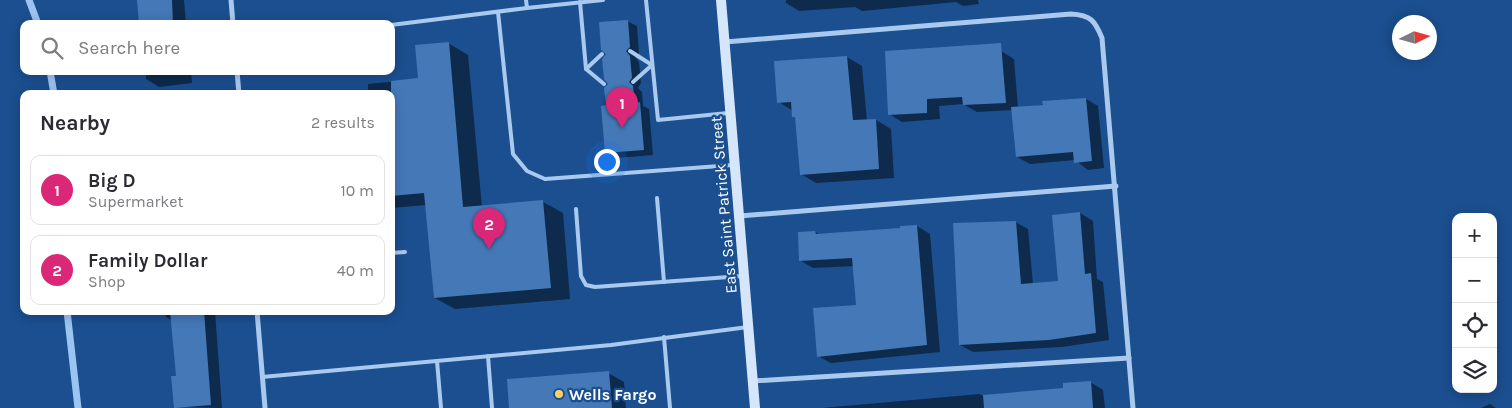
<!DOCTYPE html>
<meta charset="utf-8">
<style>
:root{--surface:#fff;--page:#f7f7f7;--text:#2b2b33;--muted:#7c7c81;--line:#e1e1e2;--accent:#db2777}
body{margin:0;font-family:Karla,sans-serif;background:var(--page);color:var(--text)}
.controls{position:absolute;right:15px;bottom:15px;display:grid;overflow:hidden;border-radius:10px;box-shadow:0 2px 12px #0003}
.controls button{width:45px;height:45px;display:grid;place-items:center;padding:0;border:0;border-bottom:1px solid var(--line);background:var(--surface);color:var(--text);font:25px sans-serif}
.compass{position:absolute;left:1392px;top:15px;width:45px;height:45px;border-radius:50%;background:var(--surface);box-shadow:0 2px 12px #0003;rotate:85deg}
.you{position:absolute;left:606px;top:161px;width:18px;height:18px;margin:-12px;border:4px solid #fff;border-radius:50%;background:#1a73e8;box-shadow:0 0 0 8px #1a73e833}
.badge{display:grid;place-items:center;width:32px;height:32px;border-radius:50%;background:var(--accent);color:#fff;font-size:16px;font-weight:700}
.pin{position:absolute;translate:-50% -41px;filter:drop-shadow(0 1px 2px #0008)}
.pin::after{content:'';position:absolute;top:26px;width:18px;height:15px;background:inherit;clip-path:polygon(0 0,100% 0,50% 100%)}
.list{margin:0;padding:0;list-style:none}
h2{display:flex;justify-content:space-between;align-items:center;height:65px;margin:0;padding:0 20px;font-size:21px}
h2 small{font-size:16px;font-weight:400;color:var(--muted)}
.list li{display:grid;grid-template-columns:32px 1fr auto;gap:15px;align-items:center;box-sizing:border-box;height:70px;margin:0 10px 10px;padding:0 10px;border:1px solid var(--line);border-radius:10px}
.list b{display:block;font-size:19px;white-space:nowrap}
.list p{margin:0;font-size:16px;white-space:nowrap;color:var(--muted)}
.list em{font-size:16px;font-style:normal;color:var(--muted)}
.icon{flex:none;width:28px;height:28px;fill:none;stroke:currentColor;stroke-width:2;stroke-linecap:round;stroke-linejoin:round}
.map{position:relative;flex:none;width:1512px;height:408px;overflow:hidden}
.search{position:absolute;background:var(--surface);box-shadow:0 2px 12px #0003;left:20px;top:20px;width:375px;height:55px;display:flex;align-items:center;gap:12px;box-sizing:border-box;padding:0 18px;border-radius:10px;color:var(--muted);font-size:19px}
.panel{position:absolute;background:var(--surface);box-shadow:0 2px 12px #0003;left:20px;top:90px;width:375px;height:225px;border-radius:10px}
.map>svg:first-child{display:block}
</style>
<div class="map">
<svg width="1512" height="408" viewBox="0 0 1512 408">
<rect width="100%" height="100%" fill="#1b4f8f"/>
<g fill="#0007">
<path d="M 138,0 L 184,0 L 186,24 L 141,24 Z"/>
<path d="M 786,0 L 978,0 L 979,4 L 963,6 L 956,2 L 862,11 L 855,7 L 799,11 L 786,3 Z"/>
<path d="M 627,21 L 637,26 L 639,53 L 635,57 L 639,62 L 641,83 L 638,88 L 642,92 L 643,106 L 649,109 L 653,155 L 616,158 L 606,152 L 609,84 Z"/>
<path d="M 448,43 L 468,55 L 482,207 L 543,202 L 563,213 L 570,299 L 455,309 L 435,298 L 427,205 L 391,208 L 391,94 L 368,94 L 368,84 L 420,79 Z"/>
<path d="M 1001,51 L 1014,59 L 1018,108 L 1086,99 L 1098,106 L 1104,168 L 1088,170 L 1075,160 L 1030,164 L 1017,157 L 1013,110 L 977,112 L 963,104 L 939,106 L 940,119 L 902,122 L 889,114 Z"/>
<path d="M 847,57 L 862,66 L 867,121 L 876,120 L 891,129 L 894,178 L 816,183 L 801,174 L 797,118 L 793,116 L 793,111 L 779,102 Z"/>
<path d="M 146,71 L 191,71 L 192,83 L 159,87 L 146,79 Z"/>
<path d="M 1080,213 L 1093,221 L 1097,279 L 1103,282 L 1109,340 L 1062,347 L 973,352 L 960,345 L 1015,222 L 1028,229 L 1033,284 L 1059,282 Z"/>
<path d="M 917,226 L 930,234 L 940,352 L 831,363 L 818,356 L 857,306 L 854,266 L 813,268 L 801,261 L 815,232 L 821,235 L 902,230 Z"/>
<path d="M 165,311 L 215,311 L 222,408 L 175,407 L 177,377 L 173,321 L 166,317 Z"/>
<path d="M 608,373 L 624,382 L 626,408 L 511,408 Z"/>
<path d="M 1090,382 L 1103,390 L 1105,408 L 1018,408 L 1065,389 Z"/>
<path d="M 980,394 L 993,401 L 994,408 L 822,408 Z"/>
<path d="M 1490,404 L 1496,408 L 1481,408 Z"/>
</g>
<g fill="none" stroke-linecap="round" stroke-linejoin="round">
<g stroke="#9cc4f0" stroke-width="7">
<path d="M 29,0 L 38,24"/>
<path d="M 50,71 L 54,94"/>
<path d="M 67,311 L 78,408"/>
</g>
</g>
<g fill="#4478b7">
<path d="M 137,0 L 172,0 L 173,24 L 139,24 Z"/>
<path d="M 628,20 L 630,47 L 626,51 L 630,56 L 632,78 L 629,82 L 633,86 L 635,103 L 640,102 L 644,150 L 605,153 L 601,106 L 606,105 L 604,88 L 608,84 L 604,79 L 602,59 L 606,54 L 601,50 L 599,22 Z"/>
<path d="M 449,42 L 463,207 L 543,200 L 551,288 L 434,298 L 424,193 L 391,196 L 391,81 L 418,78 L 415,45 Z"/>
<path d="M 1001,43 L 1006,103 L 963,105 L 962,97 L 927,99 L 927,113 L 888,115 L 885,51 Z"/>
<path d="M 847,56 L 853,120 L 876,119 L 879,169 L 800,175 L 795,117 L 792,117 L 791,102 L 777,103 L 774,61 Z"/>
<path d="M 1086,98 L 1092,161 L 1074,163 L 1073,152 L 1016,157 L 1011,107 L 1043,105 L 1042,101 Z"/>
<path d="M 1080,212 L 1085,274 L 1091,273 L 1096,333 L 1049,340 L 959,345 L 953,223 L 1016,221 L 1021,284 L 1058,281 L 1052,215 Z"/>
<path d="M 917,225 L 927,345 L 817,357 L 813,308 L 856,305 L 852,258 L 799,261 L 798,232 L 815,231 L 816,234 L 900,228 L 900,226 Z"/>
<path d="M 170,311 L 204,311 L 211,405 L 174,408 L 171,376 L 176,376 Z"/>
<path d="M 609,371 L 612,408 L 509,408 L 507,379 Z"/>
<path d="M 1091,381 L 1093,408 L 984,408 L 983,395 L 1063,388 L 1063,383 Z"/>
</g>
<g fill="none" stroke-linecap="round" stroke-linejoin="round">
<g stroke="#a9c9ee" stroke-width="4">
<path d="M 526,0 L 527,8 L 603,0"/>
<path d="M 646,0 L 658,120 L 728,113"/>
<path d="M 580,2 L 586,69 L 604,84"/>
<path d="M 498,12 L 513,154 L 527,171 L 545,179 L 733,165"/>
<path d="M 391,25 L 527,8"/>
<path d="M 630,51 L 652,65 L 633,82"/>
<path d="M 586,69 L 602,54"/>
<path d="M 657,198 L 664,282"/>
<path d="M 576,209 L 581,276 L 586,285 L 595,287 L 742,276"/>
<path d="M 391,253 L 405,252"/>
<path d="M 664,337 L 670,408"/>
<path d="M 488,356 L 492,408"/>
<path d="M 437,361 L 441,408"/>
<path d="M 262,377 L 611,345 L 748,327"/>
</g>
<g stroke="#a9c9ee" stroke-width="5">
<path d="M 231,0 L 233,24"/>
<path d="M 725,42 L 1071,14 C 1091,15 1095,21 1102,38 L 1133,408"/>
<path d="M 237,71 L 239,94"/>
<path d="M 739,216 L 1116,186"/>
<path d="M 257,311 L 265,408"/>
<path d="M 753,381 L 1129,358"/>
</g>
<path stroke="#d6e6fa" stroke-width="10" d="M 721,0 L 755,408"/>
</g>
<circle fill="#ffd166" stroke="#1b4f8f" stroke-width="2" cx="559" cy="394" r="5"/>
<g text-anchor="middle" stroke-width="4.5" stroke-linejoin="round" paint-order="stroke">
<g font-size="16" fill="#fff" stroke="#1b4f8f">
<text transform="translate(723 205) rotate(-95)" y="6">East Saint Patrick Street</text>
</g>
<g font-size="16" font-weight="bold" fill="#fff" stroke="#1b4f8f" text-anchor="start">
<text x="569" y="400">Wells Fargo</text>
</g>
</g>
</svg>
<div class="controls">
<button>+</button>
<button>−</button>
<button><svg class="icon" aria-label="locate" viewBox="0 0 24 24"><circle cx="12" cy="12" r="6"/><path d="M12 2v4M12 18v4M2 12h4M18 12h4"/></svg></button>
<button><svg class="icon" aria-label="layers" viewBox="0 0 24 24"><path d="M12 4l9 5-9 5-9-5zM3 14l9 5 9-5"/></svg></button>
</div>
<svg class="compass" viewBox="-18 -18 36 36"><path d="M0-13l5 13h-10z" fill="#e53935"/><path d="M0 13l5-13h-10z" fill="#7c7c81"/></svg>
<div class="you"></div>
<div class="pin badge" style="left:622px;top:128px">1</div>
<div class="pin badge" style="left:489px;top:249px">2</div>
<div class="search"><svg class="icon" aria-label="search" viewBox="0 0 24 24"><circle cx="10" cy="10" r="6"/><path d="M15 15l6 6"/></svg>Search here</div>
<section class="panel">
<h2>Nearby<small>2 results</small></h2>
<ul class="list">
<li><span class="badge">1</span><div><b>Big D</b><p>Supermarket</p></div><em>10 m</em></li>
<li><span class="badge">2</span><div><b>Family Dollar</b><p>Shop</p></div><em>40 m</em></li>
</ul>
</section>
</div>
